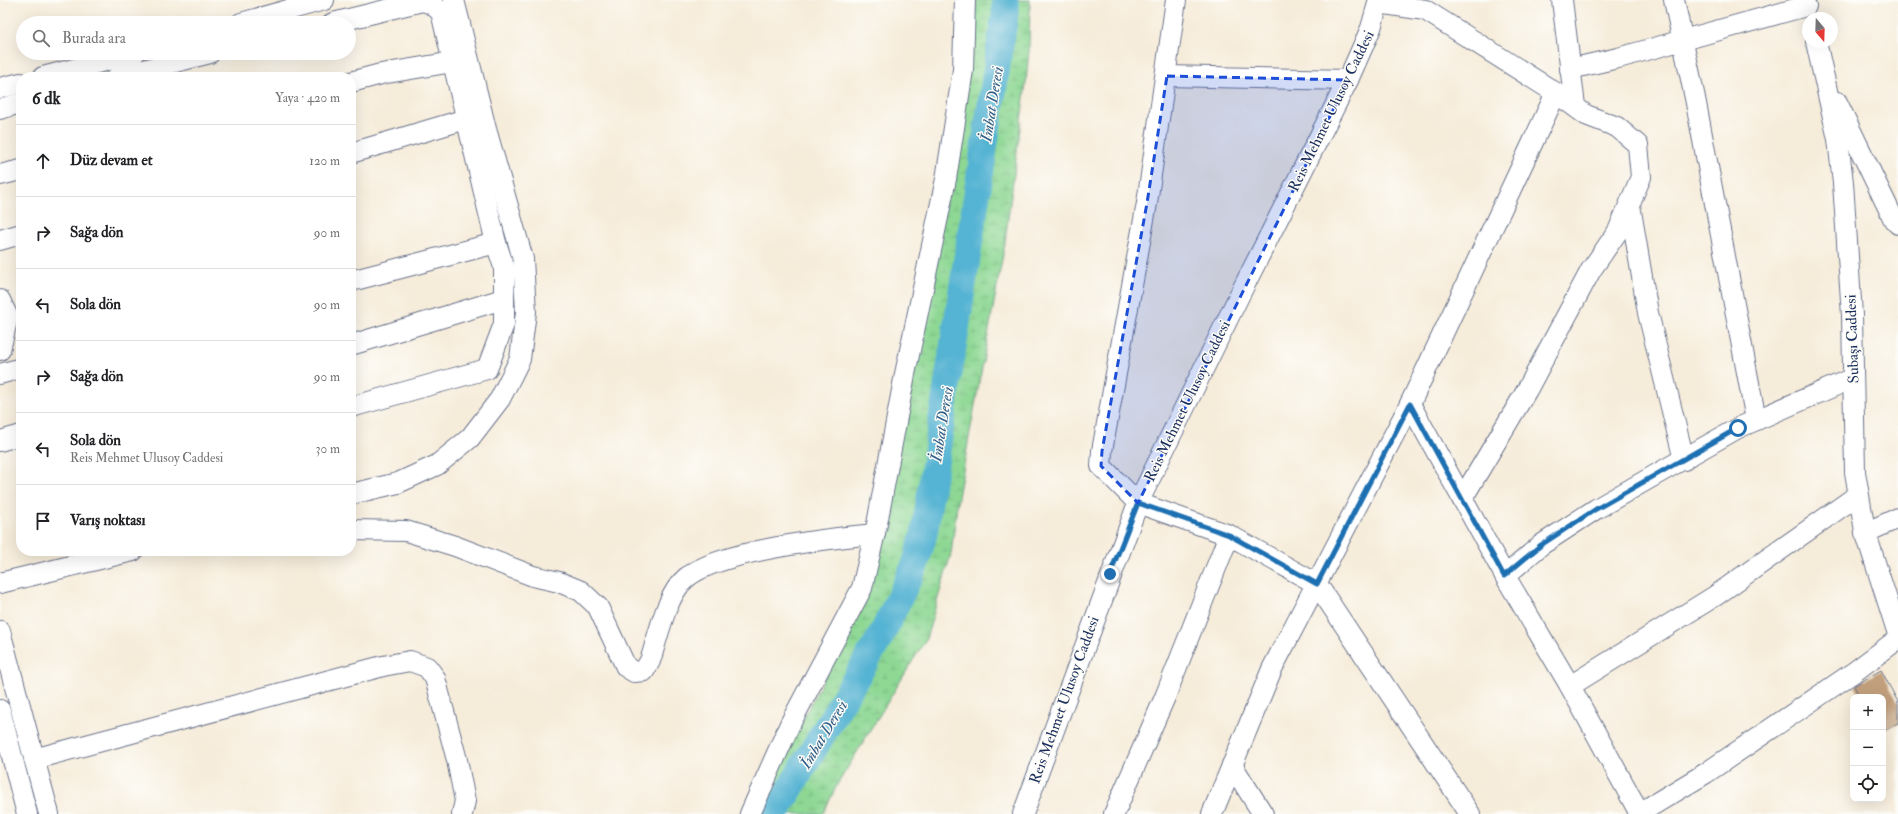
<!DOCTYPE html>
<html lang="tr">
<meta charset="utf-8">
<style>
:root{--surface:#fff;--page:#f6f6f6;--text:#202124;--muted:#757577;--line:#e0e0e0}
body{margin:0;font-family:"IM FELL Double Pica",serif;background:var(--page);color:var(--text)}
.controls{position:absolute;right:12px;bottom:12px;display:grid;overflow:hidden;border-radius:8px;box-shadow:0 4px 16px #0002}
.controls button{width:36px;height:36px;display:grid;place-items:center;padding:0;border:0;border-bottom:1px solid var(--line);background:var(--surface);color:var(--text);font:20px sans-serif}
.compass{position:absolute;left:1802px;top:12px;width:36px;height:36px;border-radius:50%;background:var(--surface);box-shadow:0 4px 16px #0002;rotate:161deg}
.stop{position:absolute;width:12px;height:12px;margin:-9px;border:3px solid #1f6fb2;border-radius:50%;background:#fff}
.stop.end{background:#1f6fb2;border-color:#fff;box-shadow:0 1px 4px #0008}
.list{margin:0;padding:0;list-style:none}
h2{display:flex;justify-content:space-between;align-items:center;height:52px;margin:0;padding:0 16px;font-size:17px}
h2 small{font-size:13px;font-weight:400;color:var(--muted)}
.list li{display:grid;grid-template-columns:26px 1fr auto;gap:12px;align-items:center;box-sizing:border-box;height:72px;padding:0 16px;border-top:1px solid var(--line)}
.list b{display:block;font-size:15px;white-space:nowrap}
.list p{margin:0;font-size:13px;white-space:nowrap;color:var(--muted)}
.list em{font-size:13px;font-style:normal;color:var(--muted)}
.icon{flex:none;width:22px;height:22px;fill:none;stroke:currentColor;stroke-width:2;stroke-linecap:round;stroke-linejoin:round}
.map{position:relative;flex:none;width:1898px;height:814px;overflow:hidden}
.search{position:absolute;background:var(--surface);box-shadow:0 4px 16px #0002;left:16px;top:16px;width:340px;height:44px;display:flex;align-items:center;gap:10px;box-sizing:border-box;padding:0 14px;border-radius:22px;color:var(--muted);font-size:15px}
.panel{position:absolute;background:var(--surface);box-shadow:0 4px 16px #0002;left:16px;top:72px;width:340px;height:484px;border-radius:16px}
.map>svg:first-child{display:block}
</style>
<div class="map">
<svg width="1898" height="814" viewBox="0 0 1898 814">
<defs>
<pattern id="wetland-marsh" width="20" height="14" patternUnits="userSpaceOnUse"><rect width="20" height="14" fill="#8ed894"/><path d="M1 5h8M5 5V1M11 12h8M15 12V8" fill="none" stroke="#7aba82"/></pattern>
</defs>
<rect width="100%" height="100%" fill="#fdfcf7"/>
<filter id="ink" filterUnits="userSpaceOnUse"><feTurbulence type="fractalNoise" baseFrequency=".025" numOctaves="2"/><feDisplacementMap in="SourceGraphic" scale="8" xChannelSelector="R" yChannelSelector="G"/><feConvolveMatrix kernelMatrix="1 2 1 2 8 2 1 2 1" color-interpolation-filters="sRGB"/></filter>
<filter id="wash" filterUnits="userSpaceOnUse"><feTurbulence type="fractalNoise" baseFrequency=".012" numOctaves="4" result="noise"/><feDisplacementMap in="SourceGraphic" scale="16" xChannelSelector="R" yChannelSelector="G"/><feGaussianBlur stdDeviation="0.9" result="paint"/><feColorMatrix in="noise" values="0 0 0 0 0 0 0 0 0 0 0 0 0 0 0 0 0 1.4 0 .05"/><feComposite in="paint" operator="in"/></filter>
<g filter="url(#wash)">
<rect width="100%" height="100%" fill="#f6ecda"/>
<path fill="url(#wetland-marsh)" stroke="#548479" d="M 977,0 L 1030,0 L 1029,50 L 1026,83 L 1004,249 L 958,497 L 951,554 L 926,639 L 837,785 L 823,814 L 753,814 L 862,606 Z"/>
<g fill="none" stroke-linecap="round" stroke-linejoin="round">
<path stroke="#54b3d3" stroke-width="27" d="M 775,814 L 881,636 L 915,565 L 924,534 L 1005,14 L 1005,0"/>
</g>
<g id="blocks">
<path fill="#c19f7b" d="M 1881,670 L 1898,702 L 1898,723 L 1883,731 L 1883,697 L 1860,697 L 1854,686 Z"/>
</g>
</g>
<g filter="url(#ink)">
<use href="#blocks" fill-opacity="0" stroke="#687189" stroke-width="1"/>
<g fill="none" stroke-linecap="round" stroke-linejoin="round">
<defs>
<g id="minor">
<path d="M 1176,0 L 1147,203 L 1102,451 L 1101,466 L 1138,503 L 1229,535 L 1317,584 L 1470,814"/>
<path d="M 1562,0 L 1575,106"/>
<path d="M 1674,0 L 1695,98 L 1756,420"/>
<path d="M 1378,3 L 1425,10 L 1556,93 L 1586,115 L 1617,127 L 1638,145 L 1641,177 L 1618,231 L 1591,270 L 1527,390 L 1462,499"/>
<path d="M 241,23 L 324,0"/>
<path d="M 333,23 L 422,1 L 432,4 L 441,12 L 496,243 L 504,267 L 504,324 L 487,369 L 351,407"/>
<path d="M 1816,42 L 1838,139 L 1843,183 L 1852,315 L 1855,472 L 1865,531 L 1898,634"/>
<path d="M 1570,69 L 1618,58 L 1806,6"/>
<path d="M 1167,76 L 1348,80"/>
<path d="M 43,77 L 135,53"/>
<path d="M 117,77 L 210,53"/>
<path d="M 351,82 L 381,74 L 453,62"/>
<path d="M 0,88 L 21,83"/>
<path d="M 1837,102 L 1894,220 L 1898,224"/>
<path d="M 0,109 L 21,103"/>
<path d="M 351,153 L 466,119"/>
<path d="M 0,175 L 21,170"/>
<path d="M 1630,205 L 1648,313 L 1684,460"/>
<path d="M 0,240 L 21,234"/>
<path d="M 351,281 L 496,243"/>
<path d="M 0,300 L 8,317 L 0,350"/>
<path d="M 351,345 L 503,299"/>
<path d="M 0,374 L 21,368"/>
<path d="M 1410,404 L 1505,576 L 1570,686 L 1640,814"/>
<path d="M 0,441 L 21,435"/>
<path d="M 351,494 L 398,483 L 437,465 L 470,438 L 500,399 L 520,359 L 526,312 L 523,259 L 486,129 L 454,0"/>
<path d="M 351,530 L 406,531 L 455,546 L 533,576 L 559,582 L 581,591 L 598,607 L 626,667 L 634,672 L 644,671 L 650,661 C 658,637 666,595 686,578 C 717,551 832,538 875,534"/>
<path d="M 1865,533 L 1898,518"/>
<path d="M 1505,576 L 1541,545 L 1596,509 L 1664,470 L 1738,428 L 1853,378"/>
<path d="M 0,583 L 133,551"/>
<path d="M 0,631 L 49,814"/>
<path d="M 1570,686 L 1715,596 L 1858,495"/>
<path d="M 0,710 L 27,814"/>
<path d="M 34,759 L 383,666 L 410,661 L 427,667 L 435,678 L 457,760 L 465,801 L 462,814"/>
<path d="M 1232,765 L 1263,814"/>
<path d="M 750,814 L 790,724 L 862,588 L 877,524 L 905,374 L 946,179 L 963,70 L 965,0"/>
<path d="M 1023,814 L 1138,503 L 1239,296 L 1348,80 L 1371,28 L 1379,0"/>
<path d="M 1114,814 L 1165,697 L 1229,535"/>
<path d="M 1212,814 L 1272,669 L 1410,404 L 1556,93"/>
<path d="M 1638,814 L 1706,773 L 1854,672 L 1898,639"/>
</g>
</defs>
<use href="#minor" stroke="#687189" stroke-width="22"/>
<use href="#minor" stroke="#fff" stroke-width="20"/>
</g>
</g>
<g fill="none" stroke-linecap="round" stroke-linejoin="round" filter="url(#ink)">
<path stroke="#1f6fb2" stroke-width="5" d="M 1110,574 L 1138,503 L 1229,535 L 1317,584 L 1410,404 L 1504,576 L 1541,545 L 1596,509 L 1738,428"/>
</g>
<path fill="#1d4ed8" fill-opacity="0.2" stroke="#1d4ed8" stroke-width="3" stroke-dasharray="8 5" stroke-linejoin="round" d="M 1167,76 L 1348,80 L 1138,503 L 1101,466 L 1102,451 L 1147,203 Z"/>
<g text-anchor="middle" stroke-width="3" stroke-linejoin="round" paint-order="stroke">
<g font-size="15" fill="#1b2f5e" stroke="#fdfcf7">
<text transform="translate(1331 111) rotate(-64)" y="5">Reis Mehmet Ulusoy Caddesi</text>
<text transform="translate(1852 339) rotate(-92)" y="5">Subaşı Caddesi</text>
<text transform="translate(1187 401) rotate(-64)" y="5">Reis Mehmet Ulusoy Caddesi</text>
<text transform="translate(1064 700) rotate(-70)" y="5">Reis Mehmet Ulusoy Caddesi</text>
</g>
<g font-size="16" font-style="italic" fill="#2f5d87" stroke="#fdfcf7">
<text transform="translate(991 104) rotate(-81)" y="6">İmbat Deresi</text>
<text transform="translate(941 424) rotate(-81)" y="6">İmbat Deresi</text>
<text transform="translate(823 734) rotate(-59)" y="6">İmbat Deresi</text>
</g>
</g>
</svg>
<div class="controls">
<button>+</button>
<button>−</button>
<button><svg class="icon" aria-label="locate" viewBox="0 0 24 24"><circle cx="12" cy="12" r="6"/><path d="M12 2v4M12 18v4M2 12h4M18 12h4"/></svg></button>
</div>
<svg class="compass" viewBox="-18 -18 36 36"><path d="M0-13l5 13h-10z" fill="#e53935"/><path d="M0 13l5-13h-10z" fill="#757577"/></svg>
<div class="stop" style="left:1738px;top:428px"></div>
<div class="stop end" style="left:1110px;top:574px"></div>
<div class="search"><svg class="icon" aria-label="search" viewBox="0 0 24 24"><circle cx="10" cy="10" r="6"/><path d="M15 15l6 6"/></svg>Burada ara</div>
<section class="panel">
<h2>6 dk<small>Yaya · 420 m</small></h2>
<ul class="list">
<li><svg class="icon" aria-label="ahead" viewBox="0 0 24 24"><path d="M12 20V5M6 11l6-6 6 6"/></svg><div><b>Düz devam et</b></div><em>120 m</em></li>
<li><svg class="icon" aria-label="right" viewBox="0 0 24 24"><path d="M7 20v-9h11M14 6l5 5-5 5"/></svg><div><b>Sağa dön</b></div><em>90 m</em></li>
<li><svg class="icon" aria-label="left" viewBox="0 0 24 24"><path d="M17 20v-9H6M10 6l-5 5 5 5"/></svg><div><b>Sola dön</b></div><em>90 m</em></li>
<li><svg class="icon" aria-label="right" viewBox="0 0 24 24"><path d="M7 20v-9h11M14 6l5 5-5 5"/></svg><div><b>Sağa dön</b></div><em>90 m</em></li>
<li><svg class="icon" aria-label="left" viewBox="0 0 24 24"><path d="M17 20v-9H6M10 6l-5 5 5 5"/></svg><div><b>Sola dön</b><p>Reis Mehmet Ulusoy Caddesi</p></div><em>30 m</em></li>
<li><svg class="icon" aria-label="arrive" viewBox="0 0 24 24"><path d="M6 21V4h12l-3 4 3 4H6"/></svg><div><b>Varış noktası</b></div></li>
</ul>
</section>
</div>
